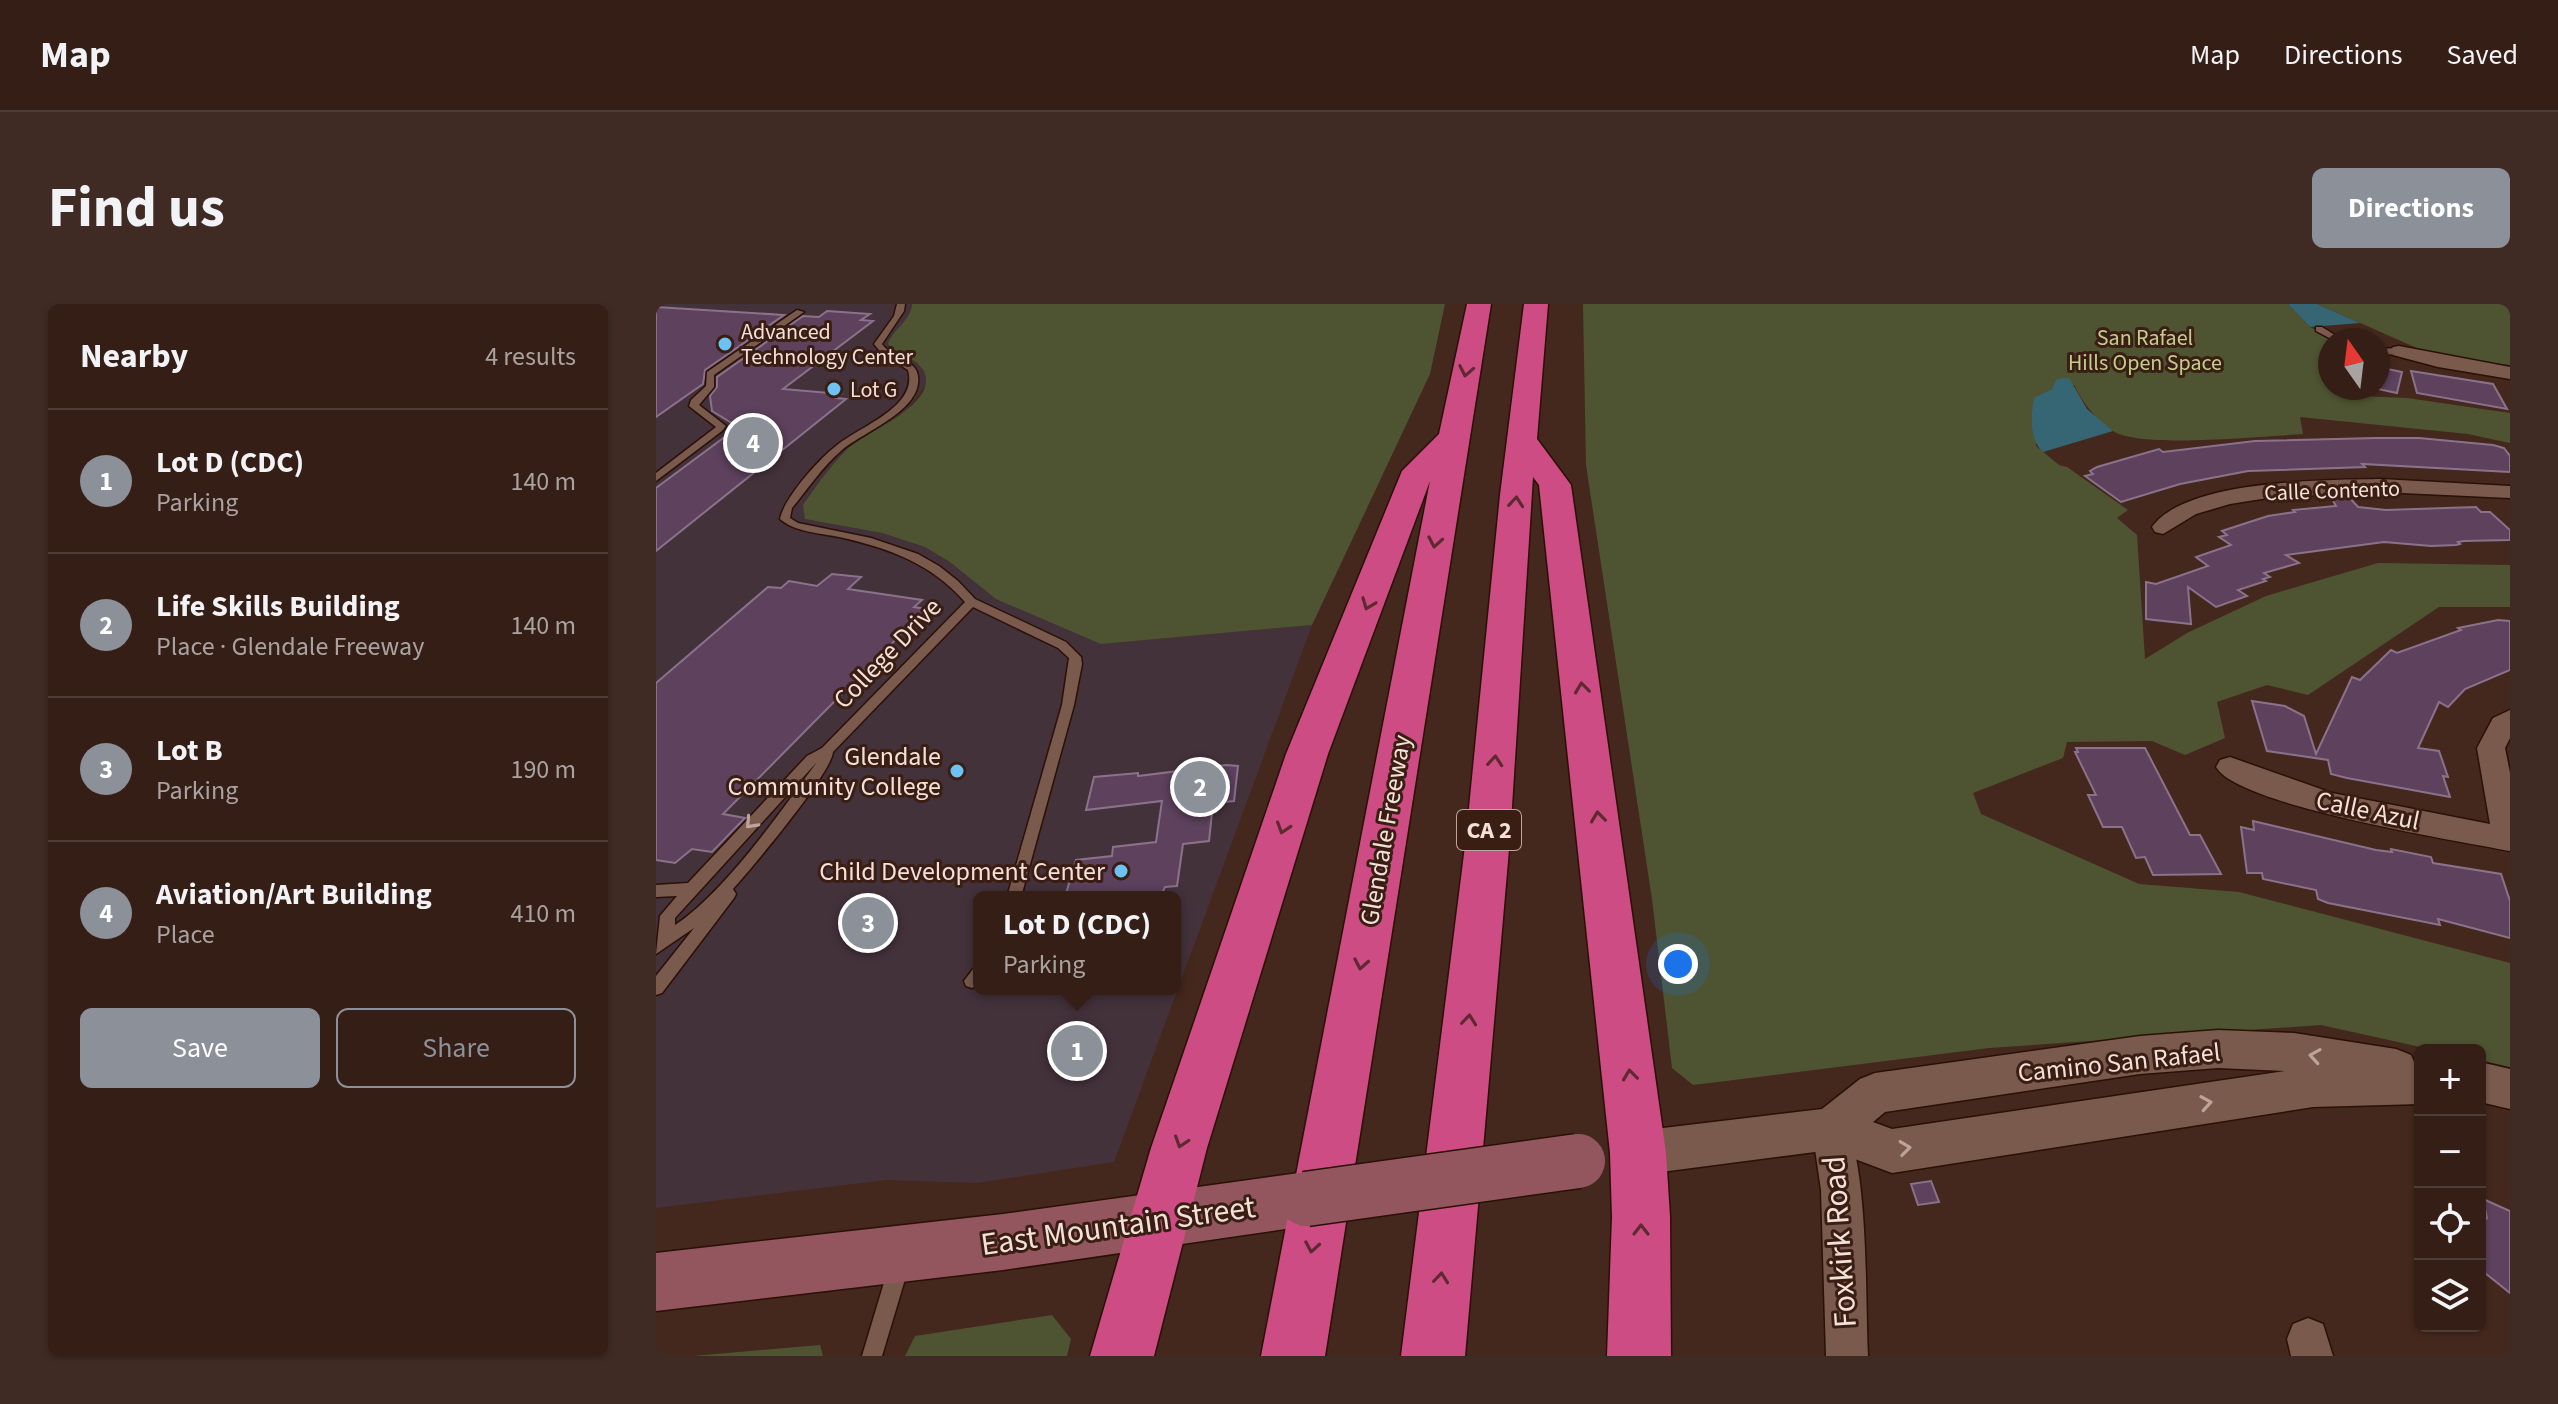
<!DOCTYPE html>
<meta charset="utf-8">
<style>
:root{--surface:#341e16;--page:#3f2b23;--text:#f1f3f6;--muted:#a9a2a1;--line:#4e3c35;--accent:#8c9099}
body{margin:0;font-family:"Source Sans 3",sans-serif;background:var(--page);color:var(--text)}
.controls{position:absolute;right:24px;bottom:24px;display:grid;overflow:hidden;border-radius:12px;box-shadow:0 2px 6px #0004}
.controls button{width:72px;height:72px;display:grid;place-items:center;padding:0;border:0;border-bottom:2px solid var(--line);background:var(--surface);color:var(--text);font:40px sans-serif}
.compass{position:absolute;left:1662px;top:24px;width:72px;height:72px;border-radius:50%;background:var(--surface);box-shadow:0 2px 6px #0004;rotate:346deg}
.you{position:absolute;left:1022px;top:660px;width:28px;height:28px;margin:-20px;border:6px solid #fff;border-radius:50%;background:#1a73e8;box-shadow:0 0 0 12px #1a73e833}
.badge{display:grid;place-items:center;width:52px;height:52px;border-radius:50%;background:var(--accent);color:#fff;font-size:26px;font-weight:700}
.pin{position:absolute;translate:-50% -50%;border:4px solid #fff;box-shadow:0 2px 8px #0006}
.popup{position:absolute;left:317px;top:587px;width:208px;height:104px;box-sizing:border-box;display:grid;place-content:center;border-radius:12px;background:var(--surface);filter:drop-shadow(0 2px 6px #0005);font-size:26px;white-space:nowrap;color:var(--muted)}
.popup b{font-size:30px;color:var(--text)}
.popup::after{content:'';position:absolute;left:50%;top:100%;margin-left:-16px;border:16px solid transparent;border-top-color:var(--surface)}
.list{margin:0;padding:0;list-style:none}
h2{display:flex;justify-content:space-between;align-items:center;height:104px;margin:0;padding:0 32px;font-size:34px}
h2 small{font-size:26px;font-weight:400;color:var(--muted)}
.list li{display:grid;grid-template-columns:52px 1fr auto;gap:24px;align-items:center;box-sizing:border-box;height:144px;padding:0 32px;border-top:2px solid var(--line)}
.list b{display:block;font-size:30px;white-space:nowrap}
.list p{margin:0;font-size:26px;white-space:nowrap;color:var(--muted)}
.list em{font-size:26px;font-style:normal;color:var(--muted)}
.actions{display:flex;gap:16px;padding:24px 32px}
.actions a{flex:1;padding:18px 0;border:2px solid var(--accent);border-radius:12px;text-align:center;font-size:28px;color:var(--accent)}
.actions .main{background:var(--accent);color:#fff}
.icon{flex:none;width:44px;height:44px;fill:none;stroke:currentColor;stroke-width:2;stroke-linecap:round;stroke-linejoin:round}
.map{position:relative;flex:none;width:1854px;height:1052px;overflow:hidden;border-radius:12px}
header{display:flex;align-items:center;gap:48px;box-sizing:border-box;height:112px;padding:0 40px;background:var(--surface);border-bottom:2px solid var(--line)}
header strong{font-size:38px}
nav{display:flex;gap:44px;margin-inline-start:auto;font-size:28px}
.intro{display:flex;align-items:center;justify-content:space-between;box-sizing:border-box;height:192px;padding:0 48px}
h1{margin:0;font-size:56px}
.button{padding:20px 36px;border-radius:12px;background:var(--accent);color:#fff;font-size:28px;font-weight:700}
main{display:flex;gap:48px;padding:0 48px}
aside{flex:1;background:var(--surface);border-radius:12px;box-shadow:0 2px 6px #0004}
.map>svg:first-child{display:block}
</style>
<header>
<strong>Map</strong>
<nav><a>Map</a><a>Directions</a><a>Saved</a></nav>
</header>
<div class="intro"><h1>Find us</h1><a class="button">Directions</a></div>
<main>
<aside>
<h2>Nearby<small>4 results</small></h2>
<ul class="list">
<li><span class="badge">1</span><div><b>Lot D (CDC)</b><p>Parking</p></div><em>140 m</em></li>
<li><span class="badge">2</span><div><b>Life Skills Building</b><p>Place · Glendale Freeway</p></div><em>140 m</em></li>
<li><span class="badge">3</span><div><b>Lot B</b><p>Parking</p></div><em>190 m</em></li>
<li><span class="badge">4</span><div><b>Aviation/Art Building</b><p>Place</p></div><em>410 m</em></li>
</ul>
<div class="actions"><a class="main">Save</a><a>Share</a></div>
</aside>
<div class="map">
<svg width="1854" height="1052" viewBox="0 0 1854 1052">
<rect width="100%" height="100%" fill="#45281d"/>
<path fill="#44323b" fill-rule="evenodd" d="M 0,0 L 256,0 L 252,15 L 234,33 L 254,55 L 264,62 L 270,72 L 270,81 L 252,105 L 189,148 L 149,215 L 226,229 L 269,243 L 445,340 L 656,321 L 458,858 L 321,879 L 230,876 L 0,904 ZM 323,593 L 519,593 L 519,685 L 323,685 Z"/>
<g fill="#4e5431">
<path d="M 256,0 L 789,0 L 774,70 L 656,321 L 445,340 L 340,295 L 294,258 L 269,243 L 226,229 L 149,215 L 147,201 C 161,181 179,155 198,139 C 216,126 279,100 269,70 C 264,55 242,52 232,40 C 237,24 254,19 256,0 Z"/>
<path d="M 927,0 L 1632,0 L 1654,23 L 1678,36 L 1674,36 L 1674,84 L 1695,84 L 1703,92 L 1751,94 L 1854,109 L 1854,139 L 1812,130 L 1644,113 L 1647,130 C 1610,132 1483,145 1457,127 C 1440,115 1428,101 1418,81 L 1396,85 L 1387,91 L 1380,142 L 1403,161 L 1411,163 L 1472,206 L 1461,214 L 1481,231 L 1489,355 L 1531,329 L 1610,292 L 1722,259 L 1854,261 L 1854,303 L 1783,303 L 1652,391 L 1611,381 L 1561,398 L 1569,434 L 1529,451 L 1496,437 L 1411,438 L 1407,454 L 1317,489 L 1325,510 L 1483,580 L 1583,588 L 1854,659 L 1854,763 L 1824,756 L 1824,746 L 1778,746 L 1665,721 L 1333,744 L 1037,781 L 1016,764 L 996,595 L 930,161 Z"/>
<path d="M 1661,0 L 1854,0 L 1854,61 L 1779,52 Z"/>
<path d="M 396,1011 L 415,1035 L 411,1052 L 249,1052 L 259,1032 Z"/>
<path d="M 164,1041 L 167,1052 L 37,1052 Z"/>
</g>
<g fill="#366674">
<path d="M 1632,0 L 1661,0 L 1704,19 L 1654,23 Z"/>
<path d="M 1406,74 L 1413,74 L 1431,105 L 1457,127 L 1387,148 C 1373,135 1375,111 1378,94 L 1396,85 L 1400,76 Z"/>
</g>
<g fill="#5d415d" stroke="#8b728b" stroke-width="2">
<path d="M 0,3 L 128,11 L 49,66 L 47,80 L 0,113 Z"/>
<path d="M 171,7 L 214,10 L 205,16 L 217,17 L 127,85 L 185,90 L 180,94 L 190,95 L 0,247 L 0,184 L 82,123 L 56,107 L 54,92 L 61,83 L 61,73 L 147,12 L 163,13 Z"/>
<path d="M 1722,63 L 1746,68 L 1741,89 L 1722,85 Z"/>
<path d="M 1755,67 L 1837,80 L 1851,105 L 1761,89 Z"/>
<path d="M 1720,134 L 1763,134 L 1837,141 L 1848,144 L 1854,152 L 1854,168 L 1706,160 L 1709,163 L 1592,167 L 1524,180 L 1465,198 L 1429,172 L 1437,170 L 1434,167 L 1441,163 L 1503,145 L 1507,148 L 1599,137 Z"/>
<path d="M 1675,193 L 1693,193 L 1702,203 L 1730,206 L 1820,203 L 1825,208 L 1834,208 L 1854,226 L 1854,236 L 1808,237 L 1802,238 L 1804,240 L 1800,241 L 1775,242 L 1728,238 L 1630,251 L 1643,259 L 1608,269 L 1614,273 L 1607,275 L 1610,277 L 1582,286 L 1591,292 L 1560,303 L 1532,283 L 1535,320 L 1490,315 L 1490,278 L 1500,280 L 1552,262 L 1540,253 L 1575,241 L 1563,233 L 1571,231 L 1566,227 L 1612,212 L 1639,208 L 1637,206 L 1680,202 Z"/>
<path d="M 176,270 L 205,273 L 192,285 L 266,296 L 258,303 L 270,305 L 67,510 L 89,514 L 56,548 L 36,545 L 19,559 L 0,556 L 0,379 L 112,283 L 125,284 L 133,277 L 161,282 Z"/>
<path d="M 1842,316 L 1854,317 L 1854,366 L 1809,385 L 1792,403 L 1783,398 L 1762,444 L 1783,447 L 1792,473 L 1787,472 L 1794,493 L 1691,474 L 1675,470 L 1672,456 L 1611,447 L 1596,397 L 1629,402 L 1648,412 L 1660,450 L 1696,373 L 1704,376 L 1735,346 L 1741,349 L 1805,326 L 1802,324 Z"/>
<path d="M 1420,444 L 1489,444 L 1534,531 L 1544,531 L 1565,570 L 1497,571 L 1489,553 L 1480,554 L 1466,523 L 1447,523 L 1432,491 L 1440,491 L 1419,448 L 1422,448 Z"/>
<path d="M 570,461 L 582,462 L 578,497 L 557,499 L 553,537 L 527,540 L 521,582 L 509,583 L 504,593 L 409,593 L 420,556 L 456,552 L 457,543 L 500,538 L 506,497 L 430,506 L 438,473 L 482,469 L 482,472 Z"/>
<path d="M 1597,517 L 1720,546 L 1736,548 L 1735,545 L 1775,553 L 1777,559 L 1845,570 L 1854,597 L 1854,634 L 1782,615 L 1784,621 L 1672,599 L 1662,595 L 1660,586 L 1607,575 L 1606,569 L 1591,569 L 1585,523 L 1598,526 Z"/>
<path d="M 1275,877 L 1283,898 L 1262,901 L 1255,880 Z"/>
<path d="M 1827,895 L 1854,907 L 1854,989 L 1824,965 L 1824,923 L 1831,914 Z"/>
</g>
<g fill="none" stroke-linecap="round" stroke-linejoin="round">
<defs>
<g id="service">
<path d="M 241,0 L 249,0 L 248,7 L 226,40 C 235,53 260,55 262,72 C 267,107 206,128 185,147 C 166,163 152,185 136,204 L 134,214 L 142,219 L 215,234 L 262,250 L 283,262 L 302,277 L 319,295 L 410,338 L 425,353 L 426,360 L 418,401 L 365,593 L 351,593 L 406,401 L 413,354 L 402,344 L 317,303 L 177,448 C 175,470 95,565 77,585 L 80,590 L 78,594 L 6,689 L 0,691 L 0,672 L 38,624 L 0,650 L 4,612 L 21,592 L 0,593 L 0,581 L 32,579 L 151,452 L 166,444 L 309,298 C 275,259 232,244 183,233 C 163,229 139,228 124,215 C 128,194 162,156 180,142 C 202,123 263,103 252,66 L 227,51 L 218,40 L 238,12 ZM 161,458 C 124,508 70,587 19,621 L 19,614 Z"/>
<path d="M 141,6 L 148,8 L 58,71 L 58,83 L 43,101 L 70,122 L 66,127 L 0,177 L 0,169 L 60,123 L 33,102 L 35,96 L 50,82 L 51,68 Z"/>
<path d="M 1660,23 L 1666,23 L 1687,36 L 1677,36 L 1660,27 Z"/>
<path d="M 1722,45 L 1743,44 L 1747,47 L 1743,50 L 1722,51 Z"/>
<path d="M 323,663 L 323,680 L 316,684 L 310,682 L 308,677 L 317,665 Z"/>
<path d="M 243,952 L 250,955 L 253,962 L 226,1052 L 206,1052 L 233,962 L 236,955 Z"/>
</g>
<g id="minor">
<path d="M 1743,42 L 1854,63 L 1854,75 L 1782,63 L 1737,51 L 1734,47 L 1737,43 Z"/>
<path d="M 1725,175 L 1854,182 L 1854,194 L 1725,188 L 1618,193 L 1574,200 L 1540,210 L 1507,230 L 1499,228 L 1496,223 C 1530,175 1670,176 1725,175 Z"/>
<path d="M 1854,406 L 1854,434 L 1849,444 L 1854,469 L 1854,547 C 1804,537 1582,502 1560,463 L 1564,456 L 1574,453 L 1676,489 L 1834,520 L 1821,444 L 1837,414 Z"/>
<path d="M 1175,807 L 1188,812 C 1213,868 1209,988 1212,1052 L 1170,1052 L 1165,886 L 1156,825 L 1162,812 Z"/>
<path d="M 1652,1014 L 1667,1020 L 1677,1052 L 1635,1052 L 1631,1035 L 1637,1020 Z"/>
</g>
<g id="tertiary">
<path d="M 1562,726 L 1638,729 L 1740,745 L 1755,751 L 1759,760 L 1764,760 L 1764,800 L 1657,803 L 1236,869 L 1175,846 L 982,871 L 966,865 L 959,849 L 966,833 L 982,827 L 1166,805 L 1204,775 L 1219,769 L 1484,732 ZM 1562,764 L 1629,767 L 1236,825 L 1217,818 L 1229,808 L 1484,770 Z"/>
<path d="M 1824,758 L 1854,765 L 1854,805 L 1824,798 Z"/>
</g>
<path id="secondary" d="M 650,868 L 669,876 L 677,895 L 669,914 L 650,922 L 347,966 L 0,1007 L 0,949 L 347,910 Z"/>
<g id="motorway">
<path d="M 811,0 L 835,0 L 669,1052 L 605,1052 L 774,177 L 672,450 L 551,844 L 498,1052 L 434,1052 L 495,844 L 630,450 L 746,167 L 783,130 Z"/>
<path d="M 868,0 L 892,0 L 881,135 L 915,181 L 1010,849 L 1014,913 L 1015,1052 L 951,1052 L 956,913 L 954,849 L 883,181 L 877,173 L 854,534 L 809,1052 L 745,1052 L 810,534 L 844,191 Z"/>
</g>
</defs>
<use href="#service" stroke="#2a1006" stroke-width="3"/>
<use href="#minor" stroke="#2a1006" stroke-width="3"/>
<use href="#tertiary" stroke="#2a1006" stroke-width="3"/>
<use href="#secondary" stroke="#2a1006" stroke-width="3"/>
<use href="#motorway" stroke="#2a1006" stroke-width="3"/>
<use href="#service" fill="#7a5a4d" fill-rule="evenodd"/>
<use href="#minor" fill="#7a5a4d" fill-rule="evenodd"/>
<use href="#tertiary" fill="#7a5a4d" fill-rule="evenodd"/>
<use href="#secondary" fill="#93565e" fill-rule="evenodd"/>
<use href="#motorway" fill="#ce4c84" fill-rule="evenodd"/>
<defs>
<path id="secondary-bridge" d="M 650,895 L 922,857"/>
</defs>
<use href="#secondary-bridge" stroke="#2a1006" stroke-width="57" stroke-linecap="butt"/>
<use href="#secondary-bridge" stroke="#93565e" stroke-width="54"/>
</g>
<defs><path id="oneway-chevron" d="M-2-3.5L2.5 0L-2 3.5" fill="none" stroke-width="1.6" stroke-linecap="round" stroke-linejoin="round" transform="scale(2)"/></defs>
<g stroke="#5f2a2f">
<use href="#oneway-chevron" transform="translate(810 67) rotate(101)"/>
<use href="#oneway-chevron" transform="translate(860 198) rotate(-85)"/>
<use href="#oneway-chevron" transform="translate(779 238) rotate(100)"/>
<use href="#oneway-chevron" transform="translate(712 300) rotate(111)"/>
<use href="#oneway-chevron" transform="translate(926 384) rotate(-97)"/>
<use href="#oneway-chevron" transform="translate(839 457) rotate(-85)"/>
<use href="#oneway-chevron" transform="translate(942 513) rotate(-97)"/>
<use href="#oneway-chevron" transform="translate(627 524) rotate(108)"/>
<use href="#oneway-chevron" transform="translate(705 660) rotate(100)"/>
<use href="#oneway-chevron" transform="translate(813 716) rotate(-84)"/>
<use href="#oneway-chevron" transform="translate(974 771) rotate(-97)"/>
<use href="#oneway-chevron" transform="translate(525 838) rotate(108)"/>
<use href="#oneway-chevron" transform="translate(985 926) rotate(-90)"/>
<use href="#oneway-chevron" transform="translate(656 943) rotate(100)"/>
<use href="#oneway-chevron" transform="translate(785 974) rotate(-84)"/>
</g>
<g stroke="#bda49a">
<use href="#oneway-chevron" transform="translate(95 519) rotate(133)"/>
<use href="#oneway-chevron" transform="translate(1659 752) rotate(-171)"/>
<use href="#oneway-chevron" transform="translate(1550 799) rotate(-9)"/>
<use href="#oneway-chevron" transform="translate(1249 844) rotate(-7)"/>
</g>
<g fill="#6dc2f3" stroke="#3a1e13" stroke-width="3">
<circle cx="69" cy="40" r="8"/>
<circle cx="178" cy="85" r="8"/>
<circle cx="301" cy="467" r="8"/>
<circle cx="465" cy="567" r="8"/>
</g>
<g text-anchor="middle" stroke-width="6" stroke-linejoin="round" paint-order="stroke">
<g font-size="22" fill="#f3e0d9" stroke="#3a1e13" text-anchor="start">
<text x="85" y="35">Advanced<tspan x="85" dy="25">Technology Center</tspan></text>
<text x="194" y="93">Lot G</text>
</g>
<g font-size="22" fill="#c3ce8d" stroke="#3a1e13">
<text x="1489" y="41">San Rafael<tspan x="1489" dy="25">Hills Open Space</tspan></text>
</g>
<g font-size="22" fill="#f3e0d9" stroke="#3a1e13">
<text transform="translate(1676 186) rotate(-2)" y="8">Calle Contento</text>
</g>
<rect fill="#3a1e13" stroke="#bca69e" stroke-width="2" x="801" y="506" width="64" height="40" rx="6"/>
<g font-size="24" font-weight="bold" fill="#f3e0d9">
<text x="833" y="534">CA 2</text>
</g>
<g font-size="26" fill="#f3e0d9" stroke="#3a1e13">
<text transform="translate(231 349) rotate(-46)" y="9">College Drive</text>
<text transform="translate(1712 506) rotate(12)" y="9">Calle Azul</text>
<text transform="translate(729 526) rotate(-80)" y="9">Glendale Freeway</text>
<text transform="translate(1463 758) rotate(-6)" y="9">Camino San Rafael</text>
</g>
<g font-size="26" fill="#f3e0d9" stroke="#3a1e13" text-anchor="end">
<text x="285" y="461">Glendale<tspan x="285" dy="30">Community College</tspan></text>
<text x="449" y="576">Child Development Center</text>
</g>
<g font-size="32" fill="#f3e0d9" stroke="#3a1e13">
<text transform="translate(462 921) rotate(-8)" y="11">East Mountain Street</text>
<text transform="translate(1183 938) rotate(-94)" y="11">Foxkirk Road</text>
</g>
</g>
</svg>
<div class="controls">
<button>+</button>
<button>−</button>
<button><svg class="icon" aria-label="locate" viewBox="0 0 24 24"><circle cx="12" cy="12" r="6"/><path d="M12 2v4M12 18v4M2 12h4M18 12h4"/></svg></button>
<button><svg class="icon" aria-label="layers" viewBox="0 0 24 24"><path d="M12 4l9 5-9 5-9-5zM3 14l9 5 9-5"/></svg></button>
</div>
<svg class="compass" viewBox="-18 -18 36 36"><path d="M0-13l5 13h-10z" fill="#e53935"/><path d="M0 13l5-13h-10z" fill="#a9a2a1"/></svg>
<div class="you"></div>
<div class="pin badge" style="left:421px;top:747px">1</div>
<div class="popup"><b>Lot D (CDC)</b>Parking</div>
<div class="pin badge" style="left:544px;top:483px">2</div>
<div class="pin badge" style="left:212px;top:619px">3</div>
<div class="pin badge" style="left:97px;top:139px">4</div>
</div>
</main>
